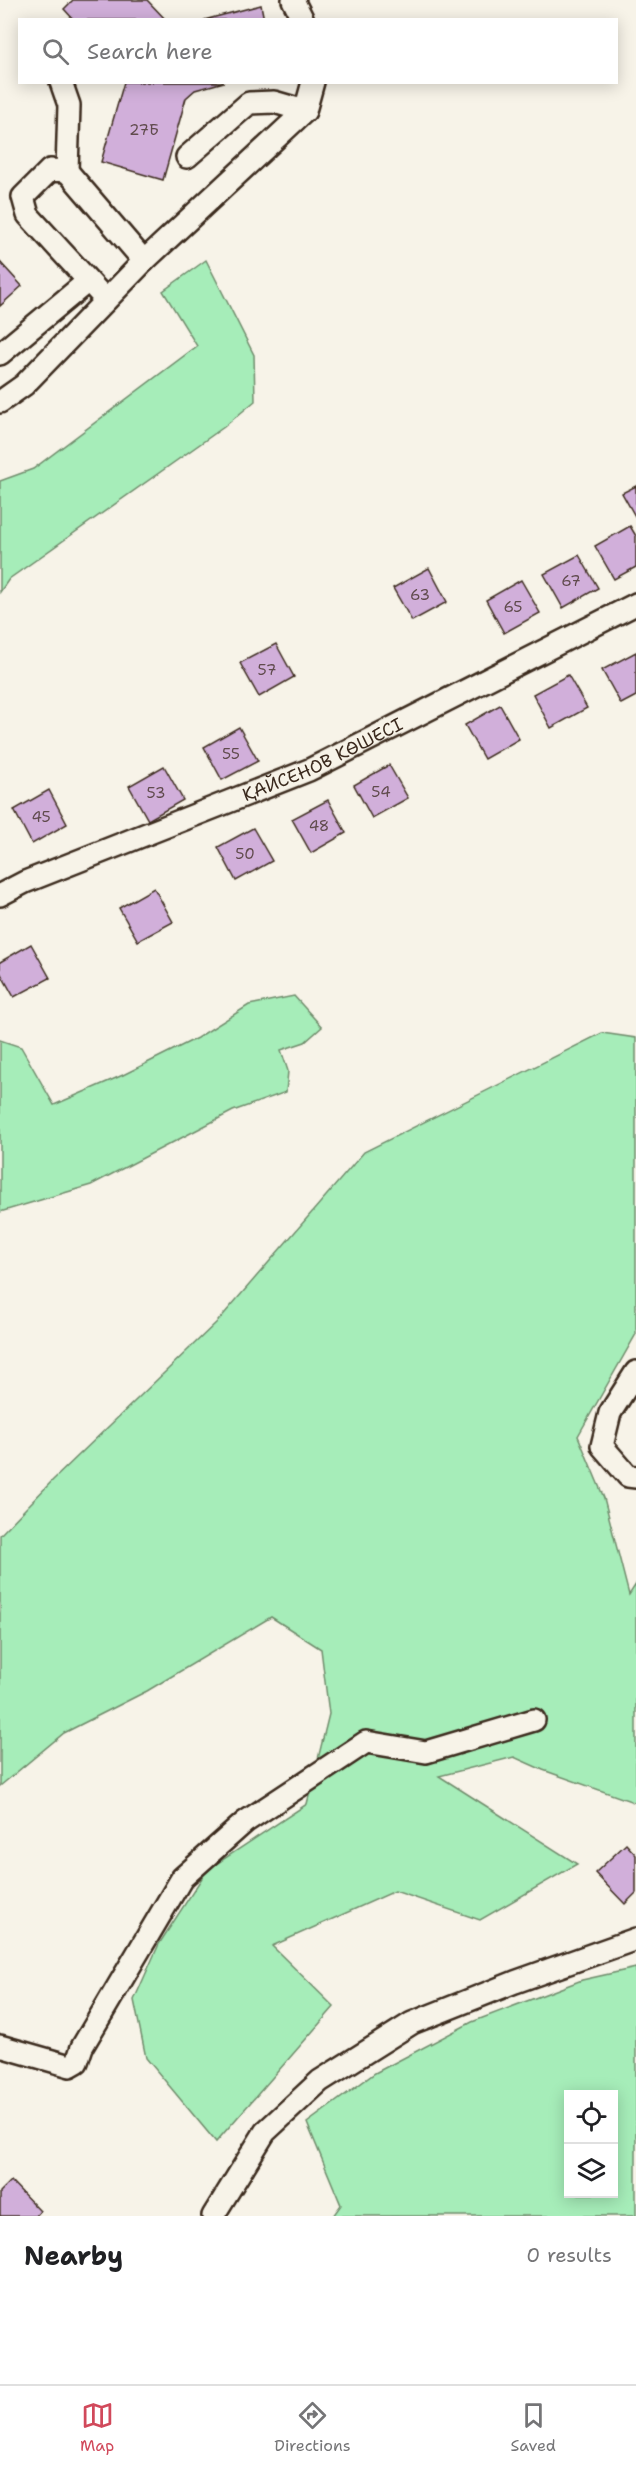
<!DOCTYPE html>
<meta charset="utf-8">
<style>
:root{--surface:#fff;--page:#f6f6f6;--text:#202124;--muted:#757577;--line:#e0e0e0;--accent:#d1495b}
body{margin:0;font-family:"Shantell Sans",sans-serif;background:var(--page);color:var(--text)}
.controls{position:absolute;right:18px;bottom:18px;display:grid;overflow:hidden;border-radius:0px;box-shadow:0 3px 15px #0003}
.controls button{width:54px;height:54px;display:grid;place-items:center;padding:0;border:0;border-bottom:2px solid var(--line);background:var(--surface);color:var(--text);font:30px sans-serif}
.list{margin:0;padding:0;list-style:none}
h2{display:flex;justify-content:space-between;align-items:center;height:78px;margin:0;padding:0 24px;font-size:26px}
h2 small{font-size:20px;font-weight:400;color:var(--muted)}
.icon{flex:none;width:33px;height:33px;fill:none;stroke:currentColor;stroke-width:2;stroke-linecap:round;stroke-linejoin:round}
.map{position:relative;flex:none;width:636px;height:2216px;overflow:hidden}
.search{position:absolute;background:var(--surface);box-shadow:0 3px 15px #0003;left:18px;right:18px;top:18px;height:66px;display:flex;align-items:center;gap:15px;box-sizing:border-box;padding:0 21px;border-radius:0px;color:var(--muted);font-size:22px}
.sheet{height:168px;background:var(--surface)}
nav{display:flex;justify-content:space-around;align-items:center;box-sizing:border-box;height:84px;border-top:2px solid var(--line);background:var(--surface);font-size:16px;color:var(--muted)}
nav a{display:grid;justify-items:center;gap:3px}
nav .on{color:var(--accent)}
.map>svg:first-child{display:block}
</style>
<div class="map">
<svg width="636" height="2216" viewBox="0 0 636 2216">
<rect width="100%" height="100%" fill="#f7f3e8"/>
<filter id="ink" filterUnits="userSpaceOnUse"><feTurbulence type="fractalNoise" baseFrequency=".0167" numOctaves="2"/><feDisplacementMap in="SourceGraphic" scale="12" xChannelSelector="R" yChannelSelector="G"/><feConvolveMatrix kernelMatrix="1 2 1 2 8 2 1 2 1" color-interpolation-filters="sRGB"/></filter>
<g filter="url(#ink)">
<g fill="#a6edb9" stroke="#708c6c" stroke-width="1.5" fill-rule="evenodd">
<path d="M 206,260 L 254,355 L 255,401 L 224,427 L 9,579 L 0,592 L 0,481 L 33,469 L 197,346 L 163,291 Z"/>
<path d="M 294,996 L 322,1027 L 305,1042 L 281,1050 L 288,1071 L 286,1092 L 233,1111 L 91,1185 L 0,1212 L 0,1040 L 21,1047 L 54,1105 L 123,1075 L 197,1038 L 249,1005 Z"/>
<path d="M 602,1033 L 636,1038 L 636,1334 L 578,1436 L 604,1498 L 629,1595 L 636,1584 L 636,1803 L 543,1770 L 514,1757 L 439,1776 L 577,1864 L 480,1920 L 395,1891 L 272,1946 L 334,2007 L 216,2142 L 146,2058 L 134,2000 L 159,1944 L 207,1870 L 307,1804 L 329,1714 L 321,1649 L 271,1617 L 147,1691 L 64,1733 L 0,1786 L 0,1535 L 53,1480 L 218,1321 L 364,1152 Z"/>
<path d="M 636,1968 L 636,2216 L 333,2216 L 341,2205 L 307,2123 L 375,2073 L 472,2022 L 582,1980 ZM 568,2094 L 614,2094 L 614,2194 L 568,2194 Z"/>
</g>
<g fill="#d1afda" stroke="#3b2a1e" stroke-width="1.5">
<path d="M 73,0 L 147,0 L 166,20 L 74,20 L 64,9 Z"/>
<path d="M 261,5 L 264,20 L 204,20 Z"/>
<path d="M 124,82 L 224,82 L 195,90 L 186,98 L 163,180 L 101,162 Z"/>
<path d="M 0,262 L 22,286 L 0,306 Z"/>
<path d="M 636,486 L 636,518 L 622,493 Z"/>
<path d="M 630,526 L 636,536 L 636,567 L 614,579 L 595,546 Z"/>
<path d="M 579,555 L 598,588 L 563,608 L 544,574 Z"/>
<path d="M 429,568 L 447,602 L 412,621 L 393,588 Z"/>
<path d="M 521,580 L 540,613 L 504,633 L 486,600 Z"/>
<path d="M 276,644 L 294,677 L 259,697 L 240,663 Z"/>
<path d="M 636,652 L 636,696 L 621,704 L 602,670 Z"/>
<path d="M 568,675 L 587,708 L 551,728 L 533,694 Z"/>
<path d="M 500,705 L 519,739 L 484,759 L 465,725 Z"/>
<path d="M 239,727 L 258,761 L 222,780 L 204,747 Z"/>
<path d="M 389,765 L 408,798 L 372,818 L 354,785 Z"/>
<path d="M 164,766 L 183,800 L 148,820 L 129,786 Z"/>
<path d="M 49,790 L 67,824 L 32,844 L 14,810 Z"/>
<path d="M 328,800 L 346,833 L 311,853 L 292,819 Z"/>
<path d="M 253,828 L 272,861 L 236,881 L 218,847 Z"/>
<path d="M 154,888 L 173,922 L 138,941 L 119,908 Z"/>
<path d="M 31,944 L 50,978 L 14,997 L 0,972 L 0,962 Z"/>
<path d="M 626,1844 L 636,1855 L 636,1893 L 625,1904 L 595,1873 Z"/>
<path d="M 11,2181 L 40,2211 L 36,2216 L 0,2216 L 0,2192 Z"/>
</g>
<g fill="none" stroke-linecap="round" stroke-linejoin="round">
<defs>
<g id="minor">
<path d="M 293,0 L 303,20"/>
<path d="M 61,82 L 69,105 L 67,171"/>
<path d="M 187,157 L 249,103 L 274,102 L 305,111"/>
<path d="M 106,300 L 28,215 L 23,197 L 50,170 L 67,171 L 144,261"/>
<path d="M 0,354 L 88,281"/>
<path d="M 0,402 L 24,385 L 144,261 L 305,111 L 313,82"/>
<path id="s1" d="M 0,895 L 25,882 L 309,770 L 636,604"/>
<path d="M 636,1372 L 610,1413 L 602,1446 L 628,1476 L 636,1477"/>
<path d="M 0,2046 L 70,2066 L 77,2062 L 82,2047 L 182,1878 L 245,1822 L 366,1742 L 426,1752 L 534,1720"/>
<path d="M 213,2216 L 265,2132 L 320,2081 L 412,2023 L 515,1982 L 636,1939"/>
</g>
</defs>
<use href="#minor" stroke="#3b2a1e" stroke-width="26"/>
<use href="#minor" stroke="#f7f3e8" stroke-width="21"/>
</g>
</g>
<g text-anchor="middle" stroke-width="4.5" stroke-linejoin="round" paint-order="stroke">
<g font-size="15" fill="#604b4d">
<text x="144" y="135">27Б</text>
<text x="571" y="586">67</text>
<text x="420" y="600">63</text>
<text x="513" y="612">65</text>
<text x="267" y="675">57</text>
<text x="231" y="759">55</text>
<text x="381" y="797">54</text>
<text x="156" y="798">53</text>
<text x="41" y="822">45</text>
<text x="319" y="831">48</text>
<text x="245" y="859">50</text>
</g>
<g font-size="18" fill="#3b2a1e" stroke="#f7f3e8">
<text dy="6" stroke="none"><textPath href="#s1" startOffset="350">ҚАЙСЕНОВ КӨШЕСІ</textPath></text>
</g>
</g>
</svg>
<div class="controls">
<button><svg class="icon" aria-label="locate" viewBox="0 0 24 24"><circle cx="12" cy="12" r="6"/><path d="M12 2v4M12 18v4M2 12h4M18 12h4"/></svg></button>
<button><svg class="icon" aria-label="layers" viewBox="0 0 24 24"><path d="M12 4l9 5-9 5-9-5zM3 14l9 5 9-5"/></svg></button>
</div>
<div class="search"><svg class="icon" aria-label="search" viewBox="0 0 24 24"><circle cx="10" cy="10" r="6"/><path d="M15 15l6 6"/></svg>Search here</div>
</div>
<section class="sheet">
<h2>Nearby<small>0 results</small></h2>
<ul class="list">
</ul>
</section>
<nav>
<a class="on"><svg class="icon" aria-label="map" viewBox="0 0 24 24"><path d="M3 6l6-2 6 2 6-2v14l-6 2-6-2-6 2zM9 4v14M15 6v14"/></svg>Map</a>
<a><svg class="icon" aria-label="directions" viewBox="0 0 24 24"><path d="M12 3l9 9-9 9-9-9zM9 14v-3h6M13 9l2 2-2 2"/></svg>Directions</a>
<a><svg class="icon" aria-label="saved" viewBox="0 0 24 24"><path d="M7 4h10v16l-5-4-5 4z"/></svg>Saved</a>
</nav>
